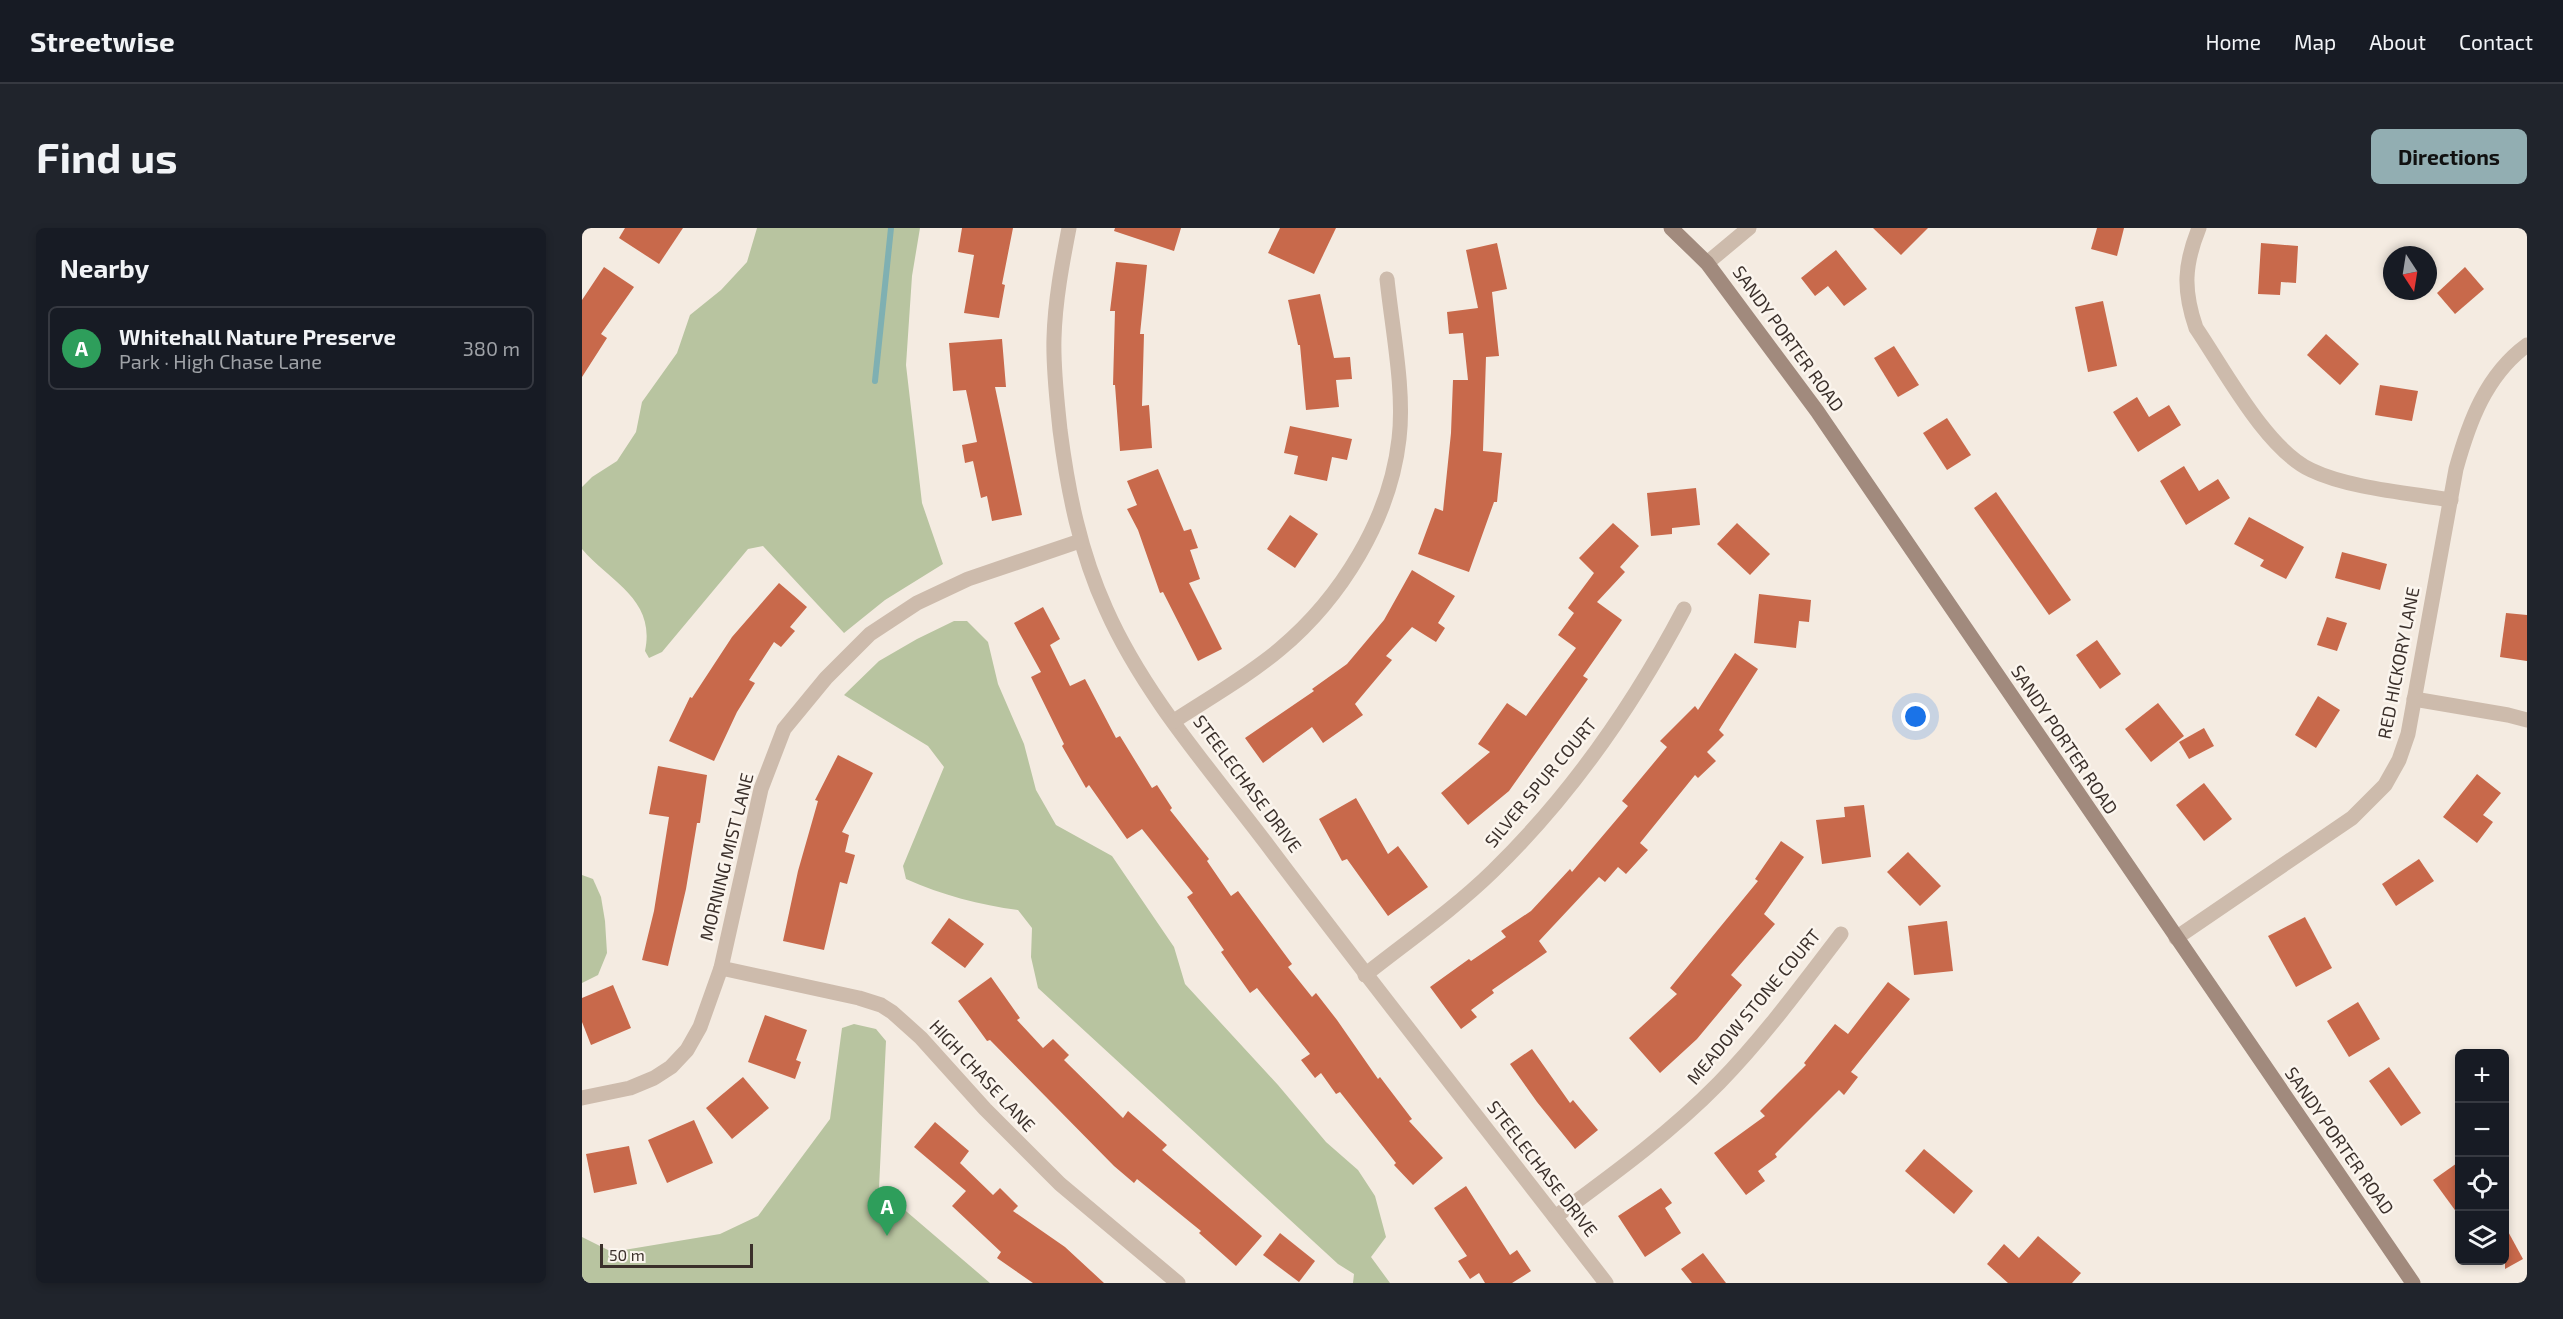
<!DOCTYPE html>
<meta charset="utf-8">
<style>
:root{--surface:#171b24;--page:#20242c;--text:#f1f3f6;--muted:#9ea1a6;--line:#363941;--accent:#92aeb2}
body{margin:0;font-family:"Exo 2",sans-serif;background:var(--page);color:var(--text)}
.controls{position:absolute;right:18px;bottom:18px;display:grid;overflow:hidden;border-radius:9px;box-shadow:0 3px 9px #0003}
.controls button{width:54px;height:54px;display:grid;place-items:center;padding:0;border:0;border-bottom:2px solid var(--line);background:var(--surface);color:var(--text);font:30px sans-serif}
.compass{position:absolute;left:1801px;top:18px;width:54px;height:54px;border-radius:50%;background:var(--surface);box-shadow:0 3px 9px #0003;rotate:168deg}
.scale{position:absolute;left:18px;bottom:15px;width:153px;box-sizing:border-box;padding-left:6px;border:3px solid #3b302b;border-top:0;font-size:16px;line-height:21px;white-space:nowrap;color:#3b302b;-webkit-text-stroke:4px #fbf5ee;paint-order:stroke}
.you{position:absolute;left:1334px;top:489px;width:21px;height:21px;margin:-15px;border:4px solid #fff;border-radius:50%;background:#1a73e8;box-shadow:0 0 0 9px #1a73e833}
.badge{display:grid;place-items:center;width:39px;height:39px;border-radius:50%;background:var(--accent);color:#fff;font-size:20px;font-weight:700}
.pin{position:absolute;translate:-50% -50px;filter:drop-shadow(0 2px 3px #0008)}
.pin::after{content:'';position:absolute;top:32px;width:21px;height:18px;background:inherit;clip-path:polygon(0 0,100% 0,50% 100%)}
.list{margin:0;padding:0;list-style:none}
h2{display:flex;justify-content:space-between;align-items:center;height:78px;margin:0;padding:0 24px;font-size:26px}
h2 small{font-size:20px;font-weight:400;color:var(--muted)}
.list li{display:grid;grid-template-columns:39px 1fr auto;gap:18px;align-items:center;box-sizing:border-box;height:84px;margin:0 12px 12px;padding:0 12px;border:2px solid var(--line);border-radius:9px}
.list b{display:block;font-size:22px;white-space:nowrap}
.list p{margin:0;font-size:20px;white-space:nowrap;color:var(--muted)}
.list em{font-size:20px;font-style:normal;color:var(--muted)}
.icon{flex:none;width:33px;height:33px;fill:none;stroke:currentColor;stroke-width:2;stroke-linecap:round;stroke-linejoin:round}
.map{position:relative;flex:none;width:1945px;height:1055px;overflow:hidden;border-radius:9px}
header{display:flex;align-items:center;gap:36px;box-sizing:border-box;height:84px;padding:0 30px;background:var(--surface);border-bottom:2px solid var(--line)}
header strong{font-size:28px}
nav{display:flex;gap:33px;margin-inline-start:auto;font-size:21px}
.intro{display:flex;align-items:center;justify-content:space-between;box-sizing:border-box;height:144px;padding:0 36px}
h1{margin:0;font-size:42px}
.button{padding:15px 27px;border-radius:9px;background:var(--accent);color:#111;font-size:21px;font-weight:700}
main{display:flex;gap:36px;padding:0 36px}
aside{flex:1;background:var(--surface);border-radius:9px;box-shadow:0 3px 9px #0003}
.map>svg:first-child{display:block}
</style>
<header>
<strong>Streetwise</strong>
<nav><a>Home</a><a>Map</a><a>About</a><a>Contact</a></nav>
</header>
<div class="intro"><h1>Find us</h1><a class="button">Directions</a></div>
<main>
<aside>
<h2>Nearby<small></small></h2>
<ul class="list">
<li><span class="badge" style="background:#2e9e5b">A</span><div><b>Whitehall Nature Preserve</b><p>Park · High Chase Lane</p></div><em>380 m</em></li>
</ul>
</aside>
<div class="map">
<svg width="1945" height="1055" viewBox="0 0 1945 1055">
<rect width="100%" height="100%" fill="#f4ebe1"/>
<g fill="#b8c4a0">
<path d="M 175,0 L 338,0 L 330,48 L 324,137 L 340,275 L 361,336 L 303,372 L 262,405 L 181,318 L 166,321 L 80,424 L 67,430 L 63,423 C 74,371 28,354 0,321 L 0,259 L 10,249 L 35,233 L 54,204 L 60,174 L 95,125 L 108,87 L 139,62 L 165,34 Z"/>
<path d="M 372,393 L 385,393 L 406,414 L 416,456 L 442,516 L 454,562 L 474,597 L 530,628 L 592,719 L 603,756 L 696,857 L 744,914 L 776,942 L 793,968 L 804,1009 L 789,1029 L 808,1055 L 771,1055 L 772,1046 L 756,1036 L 456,760 L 449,729 L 450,700 L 436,682 C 398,677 360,667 324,651 L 321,638 L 362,539 L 346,518 L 262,467 L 297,433 L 335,411 Z"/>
<path d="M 0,647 L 11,651 L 19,669 L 23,693 L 25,725 L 16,747 L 0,755 Z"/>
<path d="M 272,796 L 294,801 L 304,813 L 297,960 L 408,1055 L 0,1055 L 0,1009 L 30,1024 L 138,1006 L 176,988 L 248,891 L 260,800 Z"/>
</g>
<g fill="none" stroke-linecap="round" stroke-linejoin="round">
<path stroke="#7fb0b2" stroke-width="6" d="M 293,153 L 309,0"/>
</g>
<g fill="#c8694b">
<path d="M 43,0 L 101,0 L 77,36 L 37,10 Z"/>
<path d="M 380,0 L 431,0 L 420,56 L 423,57 L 417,90 L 382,85 L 392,27 L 376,24 Z"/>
<path d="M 533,0 L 599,0 L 592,23 L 532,3 Z"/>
<path d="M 698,0 L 754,0 L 732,46 L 686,25 Z"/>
<path d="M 1291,0 L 1346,0 L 1319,27 Z"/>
<path d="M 1515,0 L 1542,0 L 1535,28 L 1509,21 Z"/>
<path d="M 915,15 L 925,61 L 910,64 L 917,128 L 904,129 L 901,223 L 920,225 L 915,274 L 912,274 L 887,344 L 836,326 L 853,280 L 861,283 L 869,205 L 871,152 L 886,152 L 881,105 L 867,106 L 865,84 L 896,80 L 884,22 Z"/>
<path d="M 1679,15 L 1716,18 L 1714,55 L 1699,54 L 1698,67 L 1676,66 Z"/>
<path d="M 1254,22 L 1285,61 L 1262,78 L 1246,58 L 1233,68 L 1219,50 Z"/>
<path d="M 534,34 L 565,37 L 558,106 L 562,106 L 560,178 L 567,177 L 570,220 L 538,223 L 533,157 L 531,157 L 533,83 L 528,83 Z"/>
<path d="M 22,39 L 52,59 L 19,106 L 25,110 L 0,149 L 0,72 Z"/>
<path d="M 1883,39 L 1902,61 L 1873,86 L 1855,65 Z"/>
<path d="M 738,66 L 752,130 L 768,129 L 770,151 L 754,152 L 757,179 L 724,182 L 718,117 L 716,117 L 706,72 Z"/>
<path d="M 1521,73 L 1535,138 L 1506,144 L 1493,79 Z"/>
<path d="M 1744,106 L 1777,136 L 1758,157 L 1725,127 Z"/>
<path d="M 420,111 L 424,159 L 413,159 L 440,287 L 410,293 L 405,268 L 399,270 L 391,233 L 383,235 L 380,217 L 395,214 L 384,162 L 371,163 L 367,115 Z"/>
<path d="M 1312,118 L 1337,157 L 1316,169 L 1292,130 Z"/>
<path d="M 1798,157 L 1836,163 L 1830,193 L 1793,187 Z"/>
<path d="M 1555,169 L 1567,189 L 1587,177 L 1599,197 L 1556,224 L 1531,184 Z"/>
<path d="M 1365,190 L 1389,227 L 1365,242 L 1341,205 Z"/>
<path d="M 708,198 L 770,211 L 765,232 L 750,229 L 745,253 L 712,246 L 716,228 L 702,225 Z"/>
<path d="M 1602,238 L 1617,263 L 1636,251 L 1648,270 L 1604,297 L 1578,253 Z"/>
<path d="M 576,241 L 602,303 L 609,301 L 616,320 L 608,322 L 618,351 L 607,355 L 640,421 L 616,433 L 581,364 L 578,365 L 556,302 L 545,281 L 555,277 L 545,253 Z"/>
<path d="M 1114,260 L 1118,297 L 1090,300 L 1090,306 L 1069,308 L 1065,265 Z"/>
<path d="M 1414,264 L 1489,372 L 1467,387 L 1392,280 Z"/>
<path d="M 708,287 L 736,306 L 713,340 L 685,321 Z"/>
<path d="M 1667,289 L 1722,319 L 1704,351 L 1678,338 L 1682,332 L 1652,316 Z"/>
<path d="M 1031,295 L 1057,318 L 1038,339 L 1043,344 L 1015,374 L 1040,392 L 1001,448 L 1006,451 L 927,563 L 886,597 L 859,565 L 908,524 L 896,516 L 925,475 L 944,488 L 994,420 L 976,407 L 992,385 L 986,380 L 1012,345 L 997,330 Z"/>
<path d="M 1155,295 L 1188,326 L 1168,347 L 1135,316 Z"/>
<path d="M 1760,324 L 1805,336 L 1798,362 L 1753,350 Z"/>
<path d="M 830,342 L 873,368 L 856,395 L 863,400 L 854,414 L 830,399 L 804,428 L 810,432 L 773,476 L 781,487 L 741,515 L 730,499 L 681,535 L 663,510 L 732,463 L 730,461 L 765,436 L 802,392 Z"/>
<path d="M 197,355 L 225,379 L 208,399 L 213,403 L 199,419 L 192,414 L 167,452 L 173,455 L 155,484 L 132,533 L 87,513 L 108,469 L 110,470 L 150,409 Z"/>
<path d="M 1177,366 L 1229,372 L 1227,394 L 1217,393 L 1214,420 L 1172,415 Z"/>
<path d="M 461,379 L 478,411 L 468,417 L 488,458 L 503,451 L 534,510 L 538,508 L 570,560 L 575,557 L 590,580 L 588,582 L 627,631 L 625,633 L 649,668 L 656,663 L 710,736 L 706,739 L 730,769 L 734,765 L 755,792 L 796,851 L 798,849 L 830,891 L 827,893 L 861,930 L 831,957 L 812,937 L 814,935 L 758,864 L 754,866 L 739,845 L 733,850 L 719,832 L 728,826 L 675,760 L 668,765 L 639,724 L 642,722 L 605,669 L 611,665 L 560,601 L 545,611 L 507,557 L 504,560 L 480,518 L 482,516 L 449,449 L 459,444 L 432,395 Z"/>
<path d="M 1924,385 L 1945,387 L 1945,433 L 1918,429 Z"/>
<path d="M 1745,389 L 1765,395 L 1755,423 L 1735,417 Z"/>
<path d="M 1515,412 L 1539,446 L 1518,461 L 1494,427 Z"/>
<path d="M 1153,425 L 1176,441 L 1137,502 L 1142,507 L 1125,524 L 1134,533 L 1116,550 L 1113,547 L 1058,615 L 1066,622 L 1044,646 L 1036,639 L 1023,654 L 1017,649 L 957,713 L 965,724 L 910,762 L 912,765 L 889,782 L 895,789 L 879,801 L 848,759 L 887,731 L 889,733 L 924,709 L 919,703 L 949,683 L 988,641 L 990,644 L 1046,578 L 1040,573 L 1085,519 L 1078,513 L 1113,478 L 1116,482 Z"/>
<path d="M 1736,468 L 1758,482 L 1734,520 L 1713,507 Z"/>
<path d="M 1576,475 L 1602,508 L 1569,534 L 1543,501 Z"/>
<path d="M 1622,500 L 1632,518 L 1607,531 L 1597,514 Z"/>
<path d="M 256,527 L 291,545 L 260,604 L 267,607 L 263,624 L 273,627 L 265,656 L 258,654 L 242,722 L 201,713 L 216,643 L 236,573 L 233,572 Z"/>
<path d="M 76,538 L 125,547 L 118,595 L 115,595 L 104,661 L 86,738 L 60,732 L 72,683 L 87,589 L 67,586 Z"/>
<path d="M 1895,546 L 1919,565 L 1901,587 L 1911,594 L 1895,615 L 1861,589 Z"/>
<path d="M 1622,555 L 1650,591 L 1622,613 L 1594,577 Z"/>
<path d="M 774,570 L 806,626 L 816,618 L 846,659 L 806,688 L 765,631 L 760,633 L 737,591 Z"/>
<path d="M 1282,577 L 1289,629 L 1240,636 L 1234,592 L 1263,589 L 1262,579 Z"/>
<path d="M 1199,613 L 1222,629 L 1182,686 L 1193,696 L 1149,747 L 1160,757 L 1115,811 L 1078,845 L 1047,810 L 1095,766 L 1088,760 L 1176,653 L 1173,651 Z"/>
<path d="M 1326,624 L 1359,658 L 1338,678 L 1305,644 Z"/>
<path d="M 1837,631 L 1852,653 L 1814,678 L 1800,656 Z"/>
<path d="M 1723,689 L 1750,740 L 1714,759 L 1686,708 Z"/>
<path d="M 367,690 L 402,716 L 383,740 L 349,715 Z"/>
<path d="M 1365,693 L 1371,743 L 1332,747 L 1326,698 Z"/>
<path d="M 409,749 L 438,790 L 435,792 L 461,820 L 471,811 L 487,827 L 482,832 L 541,890 L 546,883 L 585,917 L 580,922 L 680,1008 L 654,1038 L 617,1005 L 619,1003 L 555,951 L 552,955 L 532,938 L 408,812 L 405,813 L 376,773 Z"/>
<path d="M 1306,754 L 1328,771 L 1269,844 L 1276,849 L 1262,867 L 1257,862 L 1193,926 L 1195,929 L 1176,943 L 1183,953 L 1164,967 L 1132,925 L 1183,888 L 1178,883 L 1224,837 L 1222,835 L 1253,796 L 1266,806 Z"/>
<path d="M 31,757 L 49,800 L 9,817 L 0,794 L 0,770 Z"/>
<path d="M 1776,774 L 1798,811 L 1767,829 L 1745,793 Z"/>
<path d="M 183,787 L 225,802 L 214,832 L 219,834 L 213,851 L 166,834 Z"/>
<path d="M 950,821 L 988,875 L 991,872 L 1016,902 L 993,921 L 955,874 L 928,836 Z"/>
<path d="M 1807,839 L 1839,885 L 1819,898 L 1787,853 Z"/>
<path d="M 161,849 L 187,880 L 150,911 L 124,880 Z"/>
<path d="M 112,892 L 131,935 L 85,955 L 66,912 Z"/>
<path d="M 353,894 L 387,923 L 378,935 L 411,967 L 418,960 L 436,978 L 431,983 L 483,1019 L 522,1055 L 451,1055 L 415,1030 L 419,1024 L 370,978 L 384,963 L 332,919 Z"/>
<path d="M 47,918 L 55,956 L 12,965 L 4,926 Z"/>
<path d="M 1342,921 L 1391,963 L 1372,986 L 1323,943 Z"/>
<path d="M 1878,933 L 1878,989 L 1851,952 Z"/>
<path d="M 884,958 L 928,1027 L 935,1022 L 949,1043 L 930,1055 L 903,1055 L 897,1045 L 888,1051 L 876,1033 L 885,1028 L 852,980 Z"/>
<path d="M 1079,960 L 1090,975 L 1083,980 L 1099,1005 L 1063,1029 L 1036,988 Z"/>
<path d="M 1923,998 L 1941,1031 L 1923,1041 Z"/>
<path d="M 698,1005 L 733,1033 L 717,1054 L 681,1027 Z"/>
<path d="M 1456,1008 L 1499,1045 L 1490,1055 L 1426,1055 L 1405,1036 L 1422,1016 L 1437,1030 Z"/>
<path d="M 1121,1025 L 1144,1055 L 1110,1055 L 1099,1041 Z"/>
</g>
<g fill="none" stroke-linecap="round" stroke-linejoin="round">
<g stroke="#cdbbac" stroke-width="15">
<path d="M 487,0 C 480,36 473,73 472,110 C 471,141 475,172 478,202 C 486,264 498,324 524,381 C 562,467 628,541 684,615 C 795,763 911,908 1024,1055"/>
<path d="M 1617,0 C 1602,37 1601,62 1614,100 C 1642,141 1684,221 1729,242 C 1766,260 1827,265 1869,272"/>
<path d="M 1125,35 L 1167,0"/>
<path d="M 1832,471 L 1926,487 L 1945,492"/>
<path d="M 592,493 C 627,470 666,448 698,421 C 759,370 808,291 817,211 C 823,163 810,100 805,51"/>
<path d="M 1594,710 L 1770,590 L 1803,557 L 1817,532 L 1826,506 L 1874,241 C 1887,194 1904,147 1945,117"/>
<path d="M 139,740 L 277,770 L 299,777 L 310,784 L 339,810 L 403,881 L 478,956 L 596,1055"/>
<path d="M 783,747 C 826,713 872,681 911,643 C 988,568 1052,476 1102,381"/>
<path d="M 0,870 L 48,860 L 72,850 L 89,839 L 105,822 L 118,799 L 139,740 L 179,561 L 202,501 L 244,450 L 288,406 L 335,375 L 386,351 L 498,313"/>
<path d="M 973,989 C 1030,947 1087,906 1137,855 C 1181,810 1220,757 1259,706"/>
</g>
<path stroke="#a18a7d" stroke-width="15" d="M 1089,0 L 1125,35 L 1235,183 L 1831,1055"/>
</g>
<g text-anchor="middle" stroke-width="5" stroke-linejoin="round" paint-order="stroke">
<g font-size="18" fill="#3b302b" stroke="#fbf5ee">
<text transform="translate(1206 111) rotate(54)" y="6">SANDY PORTER ROAD</text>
<text transform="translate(1817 435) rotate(-79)" y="6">RED HICKORY LANE</text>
<text transform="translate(1482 512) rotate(56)" y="6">SANDY PORTER ROAD</text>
<text transform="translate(959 555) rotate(-50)" y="6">SILVER SPUR COURT</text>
<text transform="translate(665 556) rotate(53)" y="6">STEELECHASE DRIVE</text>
<text transform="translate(145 629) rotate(-76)" y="6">MORNING MIST LANE</text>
<text transform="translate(1172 779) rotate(-50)" y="6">MEADOW STONE COURT</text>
<text transform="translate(400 848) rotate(47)" y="6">HIGH CHASE LANE</text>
<text transform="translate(1757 913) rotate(55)" y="6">SANDY PORTER ROAD</text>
<text transform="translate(960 941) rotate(52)" y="6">STEELECHASE DRIVE</text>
</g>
</g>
</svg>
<div class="controls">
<button>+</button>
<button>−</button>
<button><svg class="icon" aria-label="locate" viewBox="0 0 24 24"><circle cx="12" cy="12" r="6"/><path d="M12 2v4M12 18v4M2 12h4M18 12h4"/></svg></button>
<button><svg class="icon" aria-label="layers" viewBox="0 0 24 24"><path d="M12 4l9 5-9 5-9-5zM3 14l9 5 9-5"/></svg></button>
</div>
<svg class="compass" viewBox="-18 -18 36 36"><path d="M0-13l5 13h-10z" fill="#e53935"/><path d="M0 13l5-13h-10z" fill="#9ea1a6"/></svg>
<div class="scale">50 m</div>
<div class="you"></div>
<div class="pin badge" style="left:305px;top:1008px;background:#2e9e5b">A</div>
</div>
</main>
